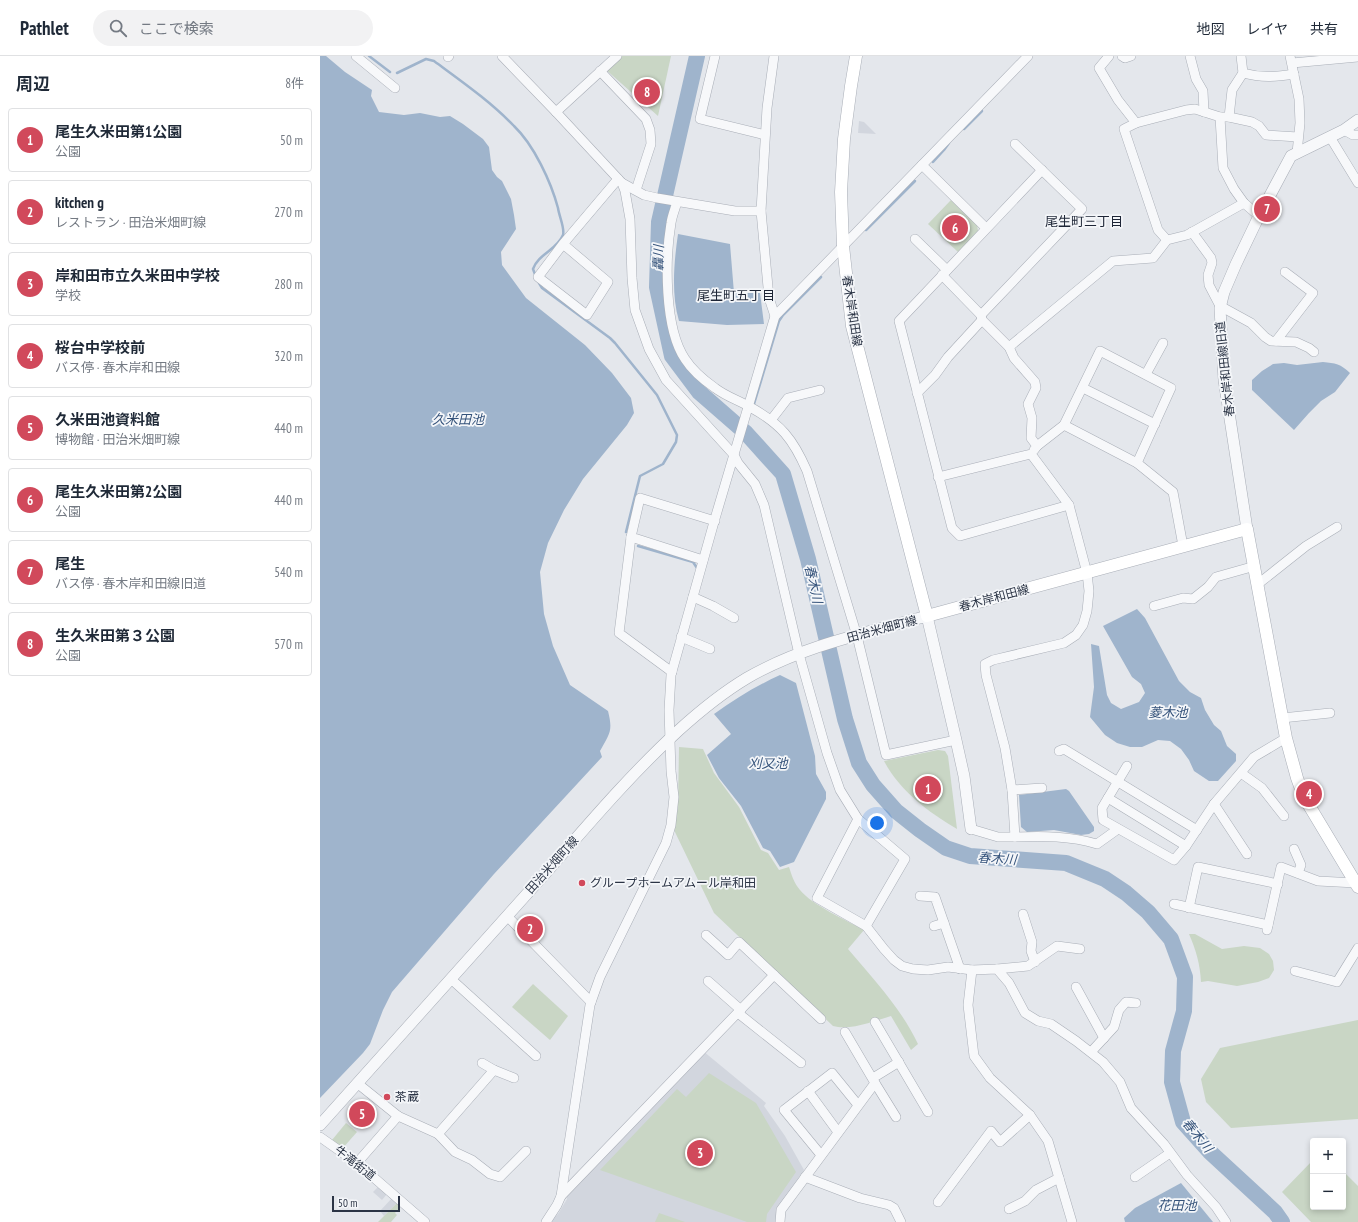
<!DOCTYPE html>
<html lang="ja">
<meta charset="utf-8">
<style>
:root{--surface:#fff;--page:#f2f2f3;--text:#1f2937;--muted:#747a83;--line:#e0e1e3;--accent:#d1495b}
body{margin:0;font-family:"PT Sans Narrow","Noto Sans JP",sans-serif;background:var(--page);color:var(--text)}
.controls{position:absolute;right:12px;bottom:12px;display:grid;overflow:hidden;border-radius:4px;box-shadow:0 2px 6px #0003}
.controls button{width:36px;height:36px;display:grid;place-items:center;padding:0;border:0;border-bottom:1px solid var(--line);background:var(--surface);color:var(--text);font:20px sans-serif}
.scale{position:absolute;left:12px;bottom:10px;width:68px;box-sizing:border-box;padding-left:4px;border:2px solid #2b3445;border-top:0;font-size:11px;line-height:14px;white-space:nowrap;color:#2b3445;-webkit-text-stroke:3px #f4f6f9;paint-order:stroke}
.you{position:absolute;left:557px;top:767px;width:14px;height:14px;margin:-10px;border:3px solid #fff;border-radius:50%;background:#1a73e8;box-shadow:0 0 0 6px #1a73e833}
.badge{display:grid;place-items:center;width:26px;height:26px;border-radius:50%;background:var(--accent);color:#fff;font-size:13px;font-weight:700}
.pin{position:absolute;translate:-50% -50%;border:2px solid #fff;box-shadow:0 1px 4px #0006}
.list{margin:0;padding:0;list-style:none}
h2{display:flex;justify-content:space-between;align-items:center;height:52px;margin:0;padding:0 16px;font-size:17px}
h2 small{font-size:13px;font-weight:400;color:var(--muted)}
.list li{display:grid;grid-template-columns:26px 1fr auto;gap:12px;align-items:center;box-sizing:border-box;height:64px;margin:0 8px 8px;padding:0 8px;border:1px solid var(--line);border-radius:4px}
.list b{display:block;font-size:15px;white-space:nowrap}
.list p{margin:0;font-size:13px;white-space:nowrap;color:var(--muted)}
.list em{font-size:13px;font-style:normal;color:var(--muted)}
.icon{flex:none;width:22px;height:22px;fill:none;stroke:currentColor;stroke-width:2;stroke-linecap:round;stroke-linejoin:round}
.map{position:relative;flex:none;width:1038px;height:1166px;overflow:hidden}
header{display:flex;align-items:center;gap:24px;box-sizing:border-box;height:56px;padding:0 20px;background:var(--surface);border-bottom:1px solid var(--line)}
header strong{font-size:19px}
nav{display:flex;gap:22px;margin-inline-start:auto;font-size:14px}
.search{width:280px;height:36px;background:var(--page);display:flex;align-items:center;gap:10px;box-sizing:border-box;padding:0 14px;border-radius:22px;color:var(--muted);font-size:15px}
main{display:flex}
aside{flex:1;background:var(--surface)}
.map>svg:first-child{display:block}
</style>
<header>
<strong>Pathlet</strong>
<div class="search"><svg class="icon" aria-label="search" viewBox="0 0 24 24"><circle cx="10" cy="10" r="6"/><path d="M15 15l6 6"/></svg>ここで検索</div>
<nav><a>地図</a><a>レイヤ</a><a>共有</a></nav>
</header>
<main>
<aside>
<h2>周辺<small>8件</small></h2>
<ul class="list">
<li><span class="badge">1</span><div><b>尾生久米田第1公園</b><p>公園</p></div><em>50 m</em></li>
<li><span class="badge">2</span><div><b>kitchen g</b><p>レストラン · 田治米畑町線</p></div><em>270 m</em></li>
<li><span class="badge">3</span><div><b>岸和田市立久米田中学校</b><p>学校</p></div><em>280 m</em></li>
<li><span class="badge">4</span><div><b>桜台中学校前</b><p>バス停 · 春木岸和田線</p></div><em>320 m</em></li>
<li><span class="badge">5</span><div><b>久米田池資料館</b><p>博物館 · 田治米畑町線</p></div><em>440 m</em></li>
<li><span class="badge">6</span><div><b>尾生久米田第2公園</b><p>公園</p></div><em>440 m</em></li>
<li><span class="badge">7</span><div><b>尾生</b><p>バス停 · 春木岸和田線旧道</p></div><em>540 m</em></li>
<li><span class="badge">8</span><div><b>生久米田第３公園</b><p>公園</p></div><em>570 m</em></li>
</ul>
</aside>
<div class="map">
<svg width="1038" height="1166" viewBox="0 0 1038 1166">
<rect width="100%" height="100%" fill="#e4e7ec"/>
<g fill="#d2d6de">
<path d="M 539,65 L 544,66 L 556,78 L 538,77 Z"/>
<path d="M 383,995 L 446,1047 L 444,1050 L 465,1080 L 484,1114 L 456,1155 L 456,1166 L 229,1166 L 238,1158 L 247,1143 L 246,1137 Z"/>
<path d="M 58,1131 L 67,1138 L 62,1144 L 53,1136 Z"/>
<path d="M 72,1142 L 77,1147 L 64,1160 L 60,1155 Z"/>
</g>
<g fill="#c9d6c5">
<path d="M 299,0 L 351,0 L 338,60 L 284,12 Z"/>
<path d="M 631,144 L 657,168 L 658,175 L 638,196 L 608,168 Z"/>
<path d="M 359,691 L 383,693 L 394,717 L 419,751 L 441,794 L 448,797 L 459,814 L 469,811 C 472,820 474,827 480,834 C 492,849 526,864 544,874 L 528,893 C 554,924 581,952 598,988 L 591,994 L 571,960 C 554,965 530,975 513,970 L 394,857 L 354,774 L 358,750 Z"/>
<path d="M 618,694 L 625,695 L 628,700 L 637,773 C 608,756 580,735 564,705 Z"/>
<path d="M 869,878 L 875,878 L 902,893 L 924,890 L 940,892 L 949,898 L 953,905 L 954,914 L 949,922 L 938,926 L 917,930 L 888,925 L 881,926 C 880,908 876,894 869,878 Z"/>
<path d="M 213,928 L 248,960 L 230,984 L 192,951 Z"/>
<path d="M 1038,964 L 1038,1063 L 911,1072 L 886,1046 L 881,1023 L 900,992 Z"/>
<path d="M 389,1017 L 436,1047 L 476,1116 L 447,1158 L 446,1166 L 427,1166 L 280,1114 L 357,1033 L 366,1041 Z"/>
<path d="M 26,1067 L 37,1076 L 22,1093 L 12,1084 Z"/>
<path d="M 993,1104 L 993,1151 L 1023,1151 L 1023,1115 L 1038,1130 L 1038,1166 L 991,1166 L 962,1136 Z"/>
<path d="M 77,1147 L 81,1150 L 75,1157 L 77,1159 L 71,1166 L 58,1166 Z"/>
<path d="M 339,1157 L 365,1166 L 335,1166 Z"/>
</g>
<g fill="#9fb4cc">
<path d="M 0,0 L 6,0 L 25,16 L 52,34 L 51,40 L 59,56 L 84,59 L 100,57 L 120,61 L 130,60 L 143,68 L 163,83 L 169,91 L 172,114 L 177,121 L 182,125 L 191,143 L 194,159 L 196,173 L 181,196 L 182,209 L 206,242 L 265,289 L 292,317 L 311,342 L 314,357 L 307,369 L 263,423 L 244,454 L 228,487 L 220,516 L 224,558 L 233,590 L 250,629 L 288,655 C 293,675 290,677 280,695 L 282,701 L 174,818 L 72,936 L 63,954 L 50,988 L 43,997 L 0,1042 Z"/>
<path d="M 358,178 L 410,188 L 414,237 L 440,237 L 444,268 L 407,269 L 359,265 C 351,238 354,206 358,178 Z"/>
<path d="M 1003,306 C 1015,307 1021,308 1030,317 L 1015,336 L 1001,345 L 989,357 L 974,374 L 932,334 L 932,324 L 942,315 L 953,308 L 964,307 L 977,309 Z"/>
<path d="M 817,553 L 825,562 L 859,625 L 870,636 L 881,642 L 885,654 L 894,669 L 901,675 L 907,690 L 916,698 L 916,705 L 898,725 L 889,725 L 874,715 L 869,704 L 861,693 L 850,685 L 838,684 L 822,691 L 810,691 L 797,687 L 785,679 L 770,661 L 774,631 L 771,588 L 779,590 L 787,639 L 791,647 L 801,653 L 819,646 L 825,637 L 821,628 L 812,621 L 783,570 Z"/>
<path d="M 460,619 L 476,627 L 495,700 L 496,718 L 506,736 L 506,743 L 474,806 L 460,811 L 450,795 L 443,792 L 421,750 L 399,722 L 387,699 L 411,678 L 394,658 C 415,643 436,630 460,619 Z"/>
<path d="M 746,733 L 749,735 L 774,771 L 774,775 L 769,778 L 761,779 L 734,774 L 707,776 L 701,771 L 699,739 Z"/>
<path d="M 861,1127 L 893,1166 L 805,1166 L 804,1162 L 815,1152 Z"/>
</g>
<g fill="none" stroke-linecap="round" stroke-linejoin="round">
<g stroke="#9fb4cc" stroke-width="2.5">
<path d="M 49,0 L 70,16"/>
<path d="M 77,17 L 106,3 L 114,5 C 141,25 170,45 194,70 C 214,89 231,126 238,152 C 239,160 245,172 243,179 C 237,194 218,198 213,213 L 216,221"/>
<path d="M 644,73 L 662,55"/>
<path d="M 613,106 L 624,94 L 629,87"/>
<path d="M 546,174 L 595,125"/>
<path d="M 219,227 L 222,232 L 290,282 L 295,287 L 337,339 L 357,379 L 356,386 L 343,408 L 320,420 L 306,476"/>
<path d="M 434,348 L 459,265 L 463,259 L 501,221"/>
<path d="M 318,490 L 373,506 L 377,512"/>
</g>
<path stroke="#9fb4cc" stroke-width="16" d="M 377,0 L 339,166 L 337,231 L 352,300 L 379,336 L 426,377 L 463,418 L 488,503 L 525,663 L 539,707 L 553,729 L 576,755 L 600,774 L 626,792 L 650,800 L 746,807 L 785,823 L 806,837 L 828,856 L 851,883 L 865,921 L 864,955 L 853,995 L 852,1026 L 863,1066 L 889,1095 L 955,1156 L 962,1166"/>
<defs>
<g id="minor">
<path d="M 36,0 L 75,32"/>
<path d="M 182,0 L 236,56 L 302,127 L 305,135 L 310,163 L 312,222 L 315,254 L 329,293 L 346,324 L 414,399 L 418,407 L 435,428 L 444,449 L 479,598 L 507,697 L 520,734 L 538,763 L 585,803 L 546,870"/>
<path d="M 395,0 L 380,63 L 445,79"/>
<path d="M 454,0 L 447,52 L 441,155 L 449,242 L 455,260"/>
<path d="M 789,0 L 779,12 L 798,44 L 816,67"/>
<path d="M 802,0 L 805,2 L 811,0"/>
<path d="M 870,0 L 876,23 L 883,35 L 884,56"/>
<path d="M 921,0 L 923,17 C 941,22 956,21 974,18"/>
<path d="M 970,0 L 979,43 L 980,67 L 977,97"/>
<path d="M 128,1 L 129,0"/>
<path d="M 972,7 L 1038,1"/>
<path d="M 280,15 L 326,63 L 330,74 L 331,88 L 316,134"/>
<path d="M 236,56 L 297,0"/>
<path d="M 900,61 L 903,112 L 914,133 L 924,147 L 939,160"/>
<path d="M 909,61 L 912,34 L 923,17"/>
<path d="M 1024,74 L 1033,79 L 1038,79"/>
<path d="M 1010,81 L 1038,127"/>
<path d="M 602,109 L 666,172"/>
<path d="M 722,114 L 579,265 L 632,472 L 640,480 L 749,449"/>
<path d="M 302,127 L 324,139 L 337,142 L 415,155 L 441,155"/>
<path d="M 357,146 C 355,153 352,160 351,167 C 345,203 344,272 365,303 C 372,314 385,325 395,332 C 407,341 418,344 430,351 C 461,368 473,383 487,415 L 537,580 L 566,699 L 636,684"/>
<path d="M 872,176 L 891,202 L 892,207 L 888,219 L 889,229 L 900,250 L 931,267 L 945,281 L 951,285 L 976,286 L 989,292 L 994,296"/>
<path d="M 595,183 L 627,214"/>
<path d="M 847,184 L 838,174 L 804,73 L 816,67 L 866,54 L 875,53 L 900,61 L 909,61 L 932,66 L 939,70 L 946,79 L 978,81"/>
<path d="M 243,188 L 288,226 L 267,259 L 218,221 L 243,188 L 298,123"/>
<path d="M 622,219 L 661,259 L 762,153 L 695,88"/>
<path d="M 661,259 L 662,264 L 689,291 L 694,302 L 715,326 L 716,332 L 708,348 L 712,362 L 711,382 L 717,390 L 714,394"/>
<path d="M 956,285 L 993,237 L 965,216"/>
<path d="M 689,291 L 793,205 L 833,202 L 847,184 L 867,179 L 924,147"/>
<path d="M 826,318 L 843,287"/>
<path d="M 763,332 L 835,368"/>
<path d="M 597,337 L 615,319 L 628,301 L 662,264"/>
<path d="M 451,364 L 468,342 L 500,334"/>
<path d="M 744,369 L 780,295 L 851,332 L 817,407"/>
<path d="M 717,390 L 744,369 L 817,407 L 853,436 L 863,490"/>
<path d="M 618,421 L 711,398 L 749,449 L 767,517 L 769,535 L 767,555 L 763,569 L 756,579 L 744,587 L 673,604 L 665,608 L 666,619 L 685,692 L 692,734 L 695,781 L 678,781 L 651,773"/>
<path d="M 311,481 L 299,577 L 352,616"/>
<path d="M 383,504 L 311,481 L 320,442 L 395,465"/>
<path d="M 938,528 L 986,490 L 1017,471"/>
<path d="M 373,541 L 393,550 L 414,562"/>
<path d="M 834,550 L 863,542 L 873,543 L 888,531 L 896,521 L 935,510"/>
<path d="M 361,581 L 390,593"/>
<path d="M 962,662 L 1010,657"/>
<path d="M 739,695 L 744,693 L 877,774"/>
<path d="M 807,710 L 782,752 L 783,764 L 854,804 L 866,790 L 894,748 L 934,701 L 966,682"/>
<path d="M 921,717 L 942,732 L 964,760"/>
<path d="M 692,734 L 722,732"/>
<path d="M 788,742 L 866,790"/>
<path d="M 894,748 L 927,798"/>
<path d="M 538,763 L 497,842 L 546,870 L 564,893 L 574,904 L 582,910 L 593,913 L 608,914 L 628,911 L 652,914 L 677,913 L 689,927 L 705,957 L 718,965 L 731,968 L 756,985 L 783,1006 L 800,1026 L 811,1052 L 844,1088 L 867,1119 L 896,1151 L 906,1166"/>
<path d="M 695,781 C 724,780 750,780 777,788 L 798,773"/>
<path d="M 974,793 L 981,809 L 978,817"/>
<path d="M 600,840 L 615,841 L 640,913"/>
<path d="M 854,848 L 948,869"/>
<path d="M 869,852 L 878,811 L 958,828"/>
<path d="M 703,858 L 712,886 L 711,895 L 715,906"/>
<path d="M 187,860 L 271,946"/>
<path d="M 614,870 L 624,867"/>
<path d="M 947,874 L 961,811 L 998,825 L 1036,827"/>
<path d="M 386,879 L 408,899 L 419,886 L 501,963"/>
<path d="M 677,913 L 708,910 L 737,890 L 760,893"/>
<path d="M 652,914 L 648,949 L 654,1000 L 670,1022 L 710,1059 L 728,1085 L 752,1166"/>
<path d="M 975,915 L 1017,926 L 1038,892"/>
<path d="M 131,923 L 216,1000"/>
<path d="M 388,925 L 421,954"/>
<path d="M 756,931 L 784,982"/>
<path d="M 418,957 L 481,1007"/>
<path d="M 555,966 L 608,1056"/>
<path d="M 771,996 L 794,971 L 799,954 L 806,946 L 816,947"/>
<path d="M 162,1007 L 174,1014 L 194,1022"/>
<path d="M 553,1022 L 579,1006"/>
<path d="M 37,1027 L 78,1060 L 118,1078 L 174,1014"/>
<path d="M 555,1027 L 576,1061"/>
<path d="M 488,1035 L 518,1076"/>
<path d="M 118,1078 L 135,1096 L 152,1104 L 170,1118 L 180,1121 L 206,1095"/>
<path d="M 0,1081 L 37,1107 L 105,1166"/>
<path d="M 501,1099 L 464,1054 L 512,1017 L 538,1049"/>
<path d="M 37,1107 L 78,1060"/>
<path d="M 485,1121 L 540,1142 L 569,1149 L 574,1152 L 581,1166"/>
<path d="M 815,1121 L 850,1097"/>
<path d="M 241,1140 L 454,919"/>
<path d="M 618,1146 L 671,1075 L 680,1086 L 710,1059"/>
<path d="M 689,1153 L 705,1145 L 716,1134 L 739,1122"/>
<path d="M 226,1166 L 237,1149 L 241,1140 L 270,949 L 280,921 L 346,787 L 351,769 L 354,741 L 351,715 L 349,654 L 351,619 L 394,466 L 455,260 L 708,0"/>
<path d="M 460,1166 L 461,1154 L 555,1027 L 525,976"/>
</g>
<g id="tertiary">
<path d="M 927,473 L 904,324 L 900,252 L 904,236 L 916,208 L 939,160 L 971,100 L 1024,74 L 1038,64"/>
<path d="M 0,1069 C 77,983 154,897 231,811 C 272,764 313,716 359,674 C 380,655 402,637 427,622 C 482,590 546,577 607,560 L 636,684 L 644,720 L 651,773"/>
</g>
<path id="secondary" d="M 536,0 L 531,30 L 524,83 L 521,136 L 523,190 L 532,270 L 607,560 L 927,473 L 966,682 L 977,722 L 984,741 L 1038,831"/>
</defs>
<use href="#minor" stroke="#a9aeb7" stroke-width="10"/>
<use href="#tertiary" stroke="#a9aeb7" stroke-width="12"/>
<use href="#secondary" stroke="#a9aeb7" stroke-width="13"/>
<use href="#minor" stroke="#f7f8fa" stroke-width="9"/>
<use href="#tertiary" stroke="#f7f8fa" stroke-width="11"/>
<use href="#secondary" stroke="#fff" stroke-width="12"/>
</g>
<g fill="#d1495b" stroke="#f4f6f9" stroke-width="1.5">
<circle cx="262" cy="827" r="4"/>
<circle cx="67" cy="1041" r="4"/>
</g>
<g text-anchor="middle" stroke-width="3.5" stroke-linejoin="round" paint-order="stroke">
<g font-size="12" fill="#2b3445" stroke="#f4f6f9">
<text transform="translate(532 255) rotate(81)" y="4">春木岸和田線</text>
<text transform="translate(905 313) rotate(-96)" y="4">春木岸和田線旧道</text>
<text transform="translate(674 542) rotate(-15)" y="4">春木岸和田線</text>
<text transform="translate(562 573) rotate(-15)" y="4">田治米畑町線</text>
<text transform="translate(232 809) rotate(-48)" y="4">田治米畑町線</text>
<text transform="translate(35 1107) rotate(38)" y="4">牛滝街道</text>
</g>
<g font-size="12" fill="#2b3445" stroke="#f4f6f9" text-anchor="start">
<text x="270" y="831">グループホームアムール岸和田</text>
<text x="75" y="1045">茶蔵</text>
</g>
<g font-size="13" fill="#1d2536" stroke="#f4f6f9">
<text x="764" y="170">尾生町三丁目</text>
<text x="416" y="244">尾生町五丁目</text>
</g>
<g font-size="13" font-style="italic" fill="#34527a" stroke="#f4f6f9">
<text transform="translate(338 202) rotate(-89)" y="5">轟川</text>
<text x="138" y="368">久米田池</text>
<text transform="translate(494 528) rotate(77)" y="5">春木川</text>
<text x="848" y="661">菱木池</text>
<text x="448" y="712">刈又池</text>
<text transform="translate(677 802) rotate(4)" y="5">春木川</text>
<text transform="translate(878 1079) rotate(51)" y="5">春木川</text>
<text x="857" y="1154">花田池</text>
</g>
</g>
</svg>
<div class="controls">
<button>+</button>
<button>−</button>
</div>
<div class="scale">50 m</div>
<div class="you"></div>
<div class="pin badge" style="left:608px;top:733px">1</div>
<div class="pin badge" style="left:210px;top:873px">2</div>
<div class="pin badge" style="left:380px;top:1097px">3</div>
<div class="pin badge" style="left:989px;top:738px">4</div>
<div class="pin badge" style="left:42px;top:1058px">5</div>
<div class="pin badge" style="left:635px;top:172px">6</div>
<div class="pin badge" style="left:947px;top:153px">7</div>
<div class="pin badge" style="left:327px;top:36px">8</div>
</div>
</main>
